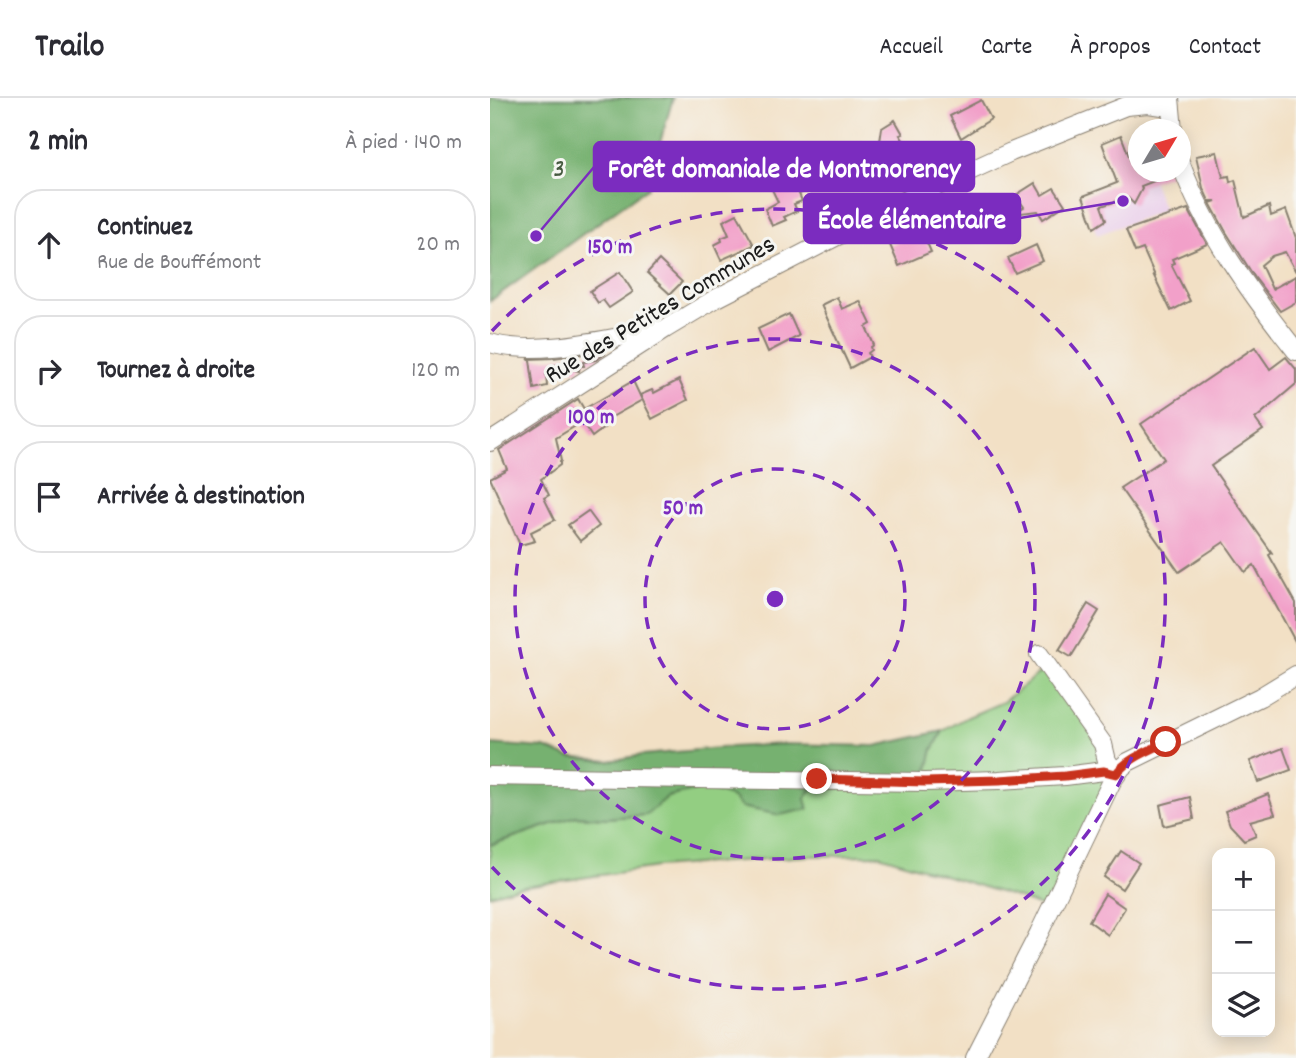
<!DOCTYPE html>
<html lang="fr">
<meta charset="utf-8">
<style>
:root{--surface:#fff;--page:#f7f7f7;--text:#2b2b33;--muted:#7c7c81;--line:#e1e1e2}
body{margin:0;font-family:Dekko,sans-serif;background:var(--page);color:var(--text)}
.controls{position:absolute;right:21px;bottom:21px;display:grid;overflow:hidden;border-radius:14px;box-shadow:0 4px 18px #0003}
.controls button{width:63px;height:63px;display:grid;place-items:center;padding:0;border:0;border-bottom:2px solid var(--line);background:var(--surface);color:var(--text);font:35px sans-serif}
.compass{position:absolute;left:638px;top:21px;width:63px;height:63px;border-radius:50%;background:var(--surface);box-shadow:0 4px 18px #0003;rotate:52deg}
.stop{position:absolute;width:21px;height:21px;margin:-16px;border:5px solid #c8321e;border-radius:50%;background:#fff}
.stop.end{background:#c8321e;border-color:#fff;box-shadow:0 2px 7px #0008}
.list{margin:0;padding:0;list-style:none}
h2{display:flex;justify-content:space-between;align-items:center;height:91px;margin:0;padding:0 28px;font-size:30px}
h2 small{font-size:23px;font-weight:400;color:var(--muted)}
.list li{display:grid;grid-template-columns:46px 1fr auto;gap:21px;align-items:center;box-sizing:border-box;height:112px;margin:0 14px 14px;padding:0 14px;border:2px solid var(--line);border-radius:28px}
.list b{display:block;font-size:26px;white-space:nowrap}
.list p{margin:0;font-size:23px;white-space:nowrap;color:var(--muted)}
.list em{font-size:23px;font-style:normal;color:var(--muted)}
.icon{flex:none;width:38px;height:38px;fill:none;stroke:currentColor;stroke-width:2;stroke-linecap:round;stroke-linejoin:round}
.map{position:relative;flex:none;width:806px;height:960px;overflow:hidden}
header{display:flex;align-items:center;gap:42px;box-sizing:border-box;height:98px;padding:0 35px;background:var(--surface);border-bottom:2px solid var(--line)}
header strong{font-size:33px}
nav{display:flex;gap:38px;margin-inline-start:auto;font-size:24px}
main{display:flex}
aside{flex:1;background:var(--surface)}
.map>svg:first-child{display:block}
</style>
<header>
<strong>Trailo</strong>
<nav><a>Accueil</a><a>Carte</a><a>À propos</a><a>Contact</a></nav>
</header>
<main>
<aside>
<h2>2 min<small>À pied · 140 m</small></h2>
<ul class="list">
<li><svg class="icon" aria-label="ahead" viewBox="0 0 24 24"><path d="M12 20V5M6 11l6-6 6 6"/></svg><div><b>Continuez</b><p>Rue de Bouffémont</p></div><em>20 m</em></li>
<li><svg class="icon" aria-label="right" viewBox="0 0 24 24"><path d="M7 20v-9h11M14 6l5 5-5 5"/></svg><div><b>Tournez à droite</b></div><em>120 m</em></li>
<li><svg class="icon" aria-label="arrive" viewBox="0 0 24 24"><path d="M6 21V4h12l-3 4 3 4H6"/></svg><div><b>Arrivée à destination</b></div></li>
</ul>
</aside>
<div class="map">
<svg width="806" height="960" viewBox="0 0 806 960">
<rect width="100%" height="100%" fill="#f6f6f2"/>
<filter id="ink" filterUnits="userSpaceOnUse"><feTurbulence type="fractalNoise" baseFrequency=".0143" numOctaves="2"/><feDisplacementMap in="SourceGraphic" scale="14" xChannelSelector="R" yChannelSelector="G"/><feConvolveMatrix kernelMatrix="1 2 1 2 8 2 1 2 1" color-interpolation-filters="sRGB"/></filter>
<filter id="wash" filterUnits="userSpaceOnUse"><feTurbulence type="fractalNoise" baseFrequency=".00686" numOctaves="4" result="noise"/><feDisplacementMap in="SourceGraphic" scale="28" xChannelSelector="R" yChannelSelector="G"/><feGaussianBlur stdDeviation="1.57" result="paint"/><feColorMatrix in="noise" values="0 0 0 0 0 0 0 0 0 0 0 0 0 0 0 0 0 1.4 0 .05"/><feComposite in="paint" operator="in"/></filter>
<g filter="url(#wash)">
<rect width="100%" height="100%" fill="#f2e0c5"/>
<path fill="#ebd1eb" d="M 648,69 L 648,74 L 661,74 L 665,83 L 663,84 L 674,112 L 607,137 L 593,98 L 627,85 L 644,71 Z"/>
<path fill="#93ce82" stroke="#58754f" stroke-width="2" d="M 558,568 L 626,671 L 560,812 L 529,800 L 389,757 L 317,758 L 167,769 L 28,789 L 0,797 L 0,747 L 86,718 L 117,720 L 156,717 L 177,699 L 216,690 L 243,700 L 251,709 L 315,701 L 322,691 L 435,684 L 443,651 L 453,633 L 478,619 L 513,604 Z"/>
<g fill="#76b170" stroke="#496646" stroke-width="2">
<path d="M 0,0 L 183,0 L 157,90 L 0,203 Z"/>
<path d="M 453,633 L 443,651 L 435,684 L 322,691 L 315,701 L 318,711 L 290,717 L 251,709 L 243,700 L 216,690 L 177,699 L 156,717 L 117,720 L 86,718 L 0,747 L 0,646 L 55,650 L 78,659 L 119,663 L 153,657 L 240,649 L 294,646 L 385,648 Z"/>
</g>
<g id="blocks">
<g fill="#f2a0c9">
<path d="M 491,2 L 501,21 L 471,40 L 460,18 Z"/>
<path d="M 405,22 L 413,36 L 410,37 L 423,58 L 392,76 L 396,61 L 389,50 L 392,30 Z"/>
<path d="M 631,37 L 644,71 L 648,69 L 648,74 L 682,74 L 682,76 L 651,88 L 652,91 L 644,106 L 638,100 L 611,108 L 616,122 L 604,130 L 593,98 L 627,85 L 612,45 Z"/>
<path d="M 727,54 L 733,79 L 739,78 L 740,84 L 745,82 L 754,119 L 779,108 L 781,118 L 796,112 L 806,140 L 806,174 L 795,154 L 782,158 L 771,167 L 782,191 L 806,178 L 806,204 L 790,213 L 765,180 L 736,134 L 720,105 L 726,103 L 719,103 L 713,90 L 706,58 Z"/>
<path d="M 290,78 L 295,87 L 313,80 L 318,92 L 309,96 L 312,103 L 304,106 L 307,113 L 294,119 L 296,122 L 282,128 L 275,111 L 288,104 L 278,83 Z"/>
<path d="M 545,85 L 552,97 L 564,90 L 575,107 L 553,121 L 548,113 L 522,116 L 534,109 L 526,97 Z"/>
<path d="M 698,111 L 717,146 L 682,161 L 684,165 L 681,166 L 700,203 L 681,213 L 664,178 L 665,178 L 653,151 L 645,154 L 636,132 Z"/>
<path d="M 247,116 L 264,147 L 231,162 L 224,147 L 232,143 L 231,140 L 239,137 L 233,123 Z"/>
<path d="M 432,133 L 441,154 L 409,168 L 400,147 Z"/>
<path d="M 546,147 L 553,163 L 525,175 L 518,160 Z"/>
<path d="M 169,162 L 192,184 L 180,196 L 157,175 Z"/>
<path d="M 130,174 L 143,194 L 119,210 L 113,202 L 108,205 L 100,193 Z"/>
<path d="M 347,199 L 352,211 L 370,203 L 381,226 L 376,229 L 384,247 L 381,249 L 382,252 L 378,255 L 380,259 L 360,270 L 331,207 Z"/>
<path d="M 299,216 L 309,238 L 278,254 L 268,231 Z"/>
<path d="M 765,249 L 780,271 L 796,259 L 806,271 L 806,286 L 765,321 L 773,332 L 721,368 L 782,455 L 779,457 L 806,505 L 806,545 L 764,467 L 755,474 L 734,444 L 689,474 L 630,390 L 674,361 L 651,326 Z"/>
<path d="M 115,253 L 115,256 L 106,262 L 93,264 L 94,268 L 90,268 L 89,273 L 65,267 L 65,275 L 56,277 L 57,288 L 44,291 L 40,262 L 38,261 L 63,260 Z"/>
<path d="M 189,282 L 198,302 L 162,321 L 150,297 L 162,292 L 164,295 Z"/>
<path d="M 143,283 L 152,302 L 111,325 L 114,330 L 102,339 L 92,324 L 66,340 L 71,363 L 70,364 L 70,367 L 51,381 L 59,397 L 54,400 L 65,422 L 41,434 L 45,443 L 30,447 L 0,380 L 17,371 L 9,352 L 88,301 L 94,311 Z"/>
<path d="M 98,413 L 109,428 L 90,443 L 78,427 Z"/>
<path d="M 598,506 L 609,513 L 581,559 L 569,552 Z"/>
<path d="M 793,650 L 801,672 L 768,684 L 760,663 Z"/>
<path d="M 778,696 L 785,716 L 760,723 L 766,737 L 754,742 L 740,727 L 735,713 Z"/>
<path d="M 700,699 L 704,721 L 674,728 L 670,707 Z"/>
<path d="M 631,753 L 649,765 L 632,791 L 614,779 Z"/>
<path d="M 615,796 L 635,810 L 618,837 L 599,823 Z"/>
</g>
</g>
</g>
<g filter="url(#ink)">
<use href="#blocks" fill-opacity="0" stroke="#877e70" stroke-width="2"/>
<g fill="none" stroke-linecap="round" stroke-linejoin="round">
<defs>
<g id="minor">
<path d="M 680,0 L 683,32"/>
<path d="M 690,64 C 716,134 760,195 806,253"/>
<path d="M 0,245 C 49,259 118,240 168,232"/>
<path d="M 0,344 L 175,231 L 225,201 L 421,100 L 521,54 L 636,8 L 658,6 L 680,9"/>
<path d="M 549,556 L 613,646 L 617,663 L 626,675"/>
<path d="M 0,678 L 435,684 L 509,682 L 575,678 L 614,673 L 626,675"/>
<path d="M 485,960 L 549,835 L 622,683 L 632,669 L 638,664 L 770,599 L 806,577"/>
</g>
</defs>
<use href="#minor" stroke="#877e70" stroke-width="20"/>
<use href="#minor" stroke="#fff" stroke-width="18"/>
</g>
</g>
<g fill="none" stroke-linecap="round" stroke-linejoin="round" filter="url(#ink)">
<path stroke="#c8321e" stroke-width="9" d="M 327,681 L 435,684 L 509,682 L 575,678 L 614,673 L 626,676 C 638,660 659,653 676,644"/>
</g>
<g fill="none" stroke="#7b2cbf" stroke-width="3.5" stroke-dasharray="12 9">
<circle cx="285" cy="501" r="130"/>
<circle cx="285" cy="501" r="260"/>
<path d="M2 233A390 390 0 1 1 2 769"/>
</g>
<g text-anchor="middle" stroke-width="6" stroke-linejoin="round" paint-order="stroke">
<g font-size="26" fill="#465a40" stroke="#f6f6f2">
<text x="69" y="78">3</text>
</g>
<g font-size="26" fill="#1c1c1c" stroke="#f6f6f2">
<text transform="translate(169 210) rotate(-31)" y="9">Rue des Petites Communes</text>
</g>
</g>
<circle cx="285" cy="501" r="10" fill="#7b2cbf" stroke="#f6f6f2" stroke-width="3.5"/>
<g font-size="21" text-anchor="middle" font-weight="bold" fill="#7b2cbf" stroke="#f6f6f2" stroke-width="6" stroke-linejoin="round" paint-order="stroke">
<text x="120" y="155">150 m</text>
<text x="101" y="325">100 m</text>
<text x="193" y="416">50 m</text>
</g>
<path fill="none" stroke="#7b2cbf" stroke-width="2.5" d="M46 138L104 69M633 103L530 120"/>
<g fill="#7b2cbf" stroke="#f6f6f2" stroke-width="2.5">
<circle cx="46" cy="138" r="7"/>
<circle cx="633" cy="103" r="7"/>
</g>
<g fill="#7b2cbf" stroke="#7b2cbf" stroke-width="2.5">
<rect x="104" y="44" width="380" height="49" rx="7"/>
<rect x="314" y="96" width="216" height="49" rx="7"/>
</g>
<g font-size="28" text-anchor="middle" font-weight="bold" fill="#fff">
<text x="294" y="79">Forêt domaniale de Montmorency</text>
<text x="422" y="130">École élémentaire</text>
</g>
</svg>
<div class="controls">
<button>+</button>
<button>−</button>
<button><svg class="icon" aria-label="layers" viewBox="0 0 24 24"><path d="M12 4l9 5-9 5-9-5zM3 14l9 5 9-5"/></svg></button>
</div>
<svg class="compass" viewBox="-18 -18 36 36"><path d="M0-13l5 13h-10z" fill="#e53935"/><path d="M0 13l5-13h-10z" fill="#7c7c81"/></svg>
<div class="stop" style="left:676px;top:644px"></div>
<div class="stop end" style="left:327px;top:681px"></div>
</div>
</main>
